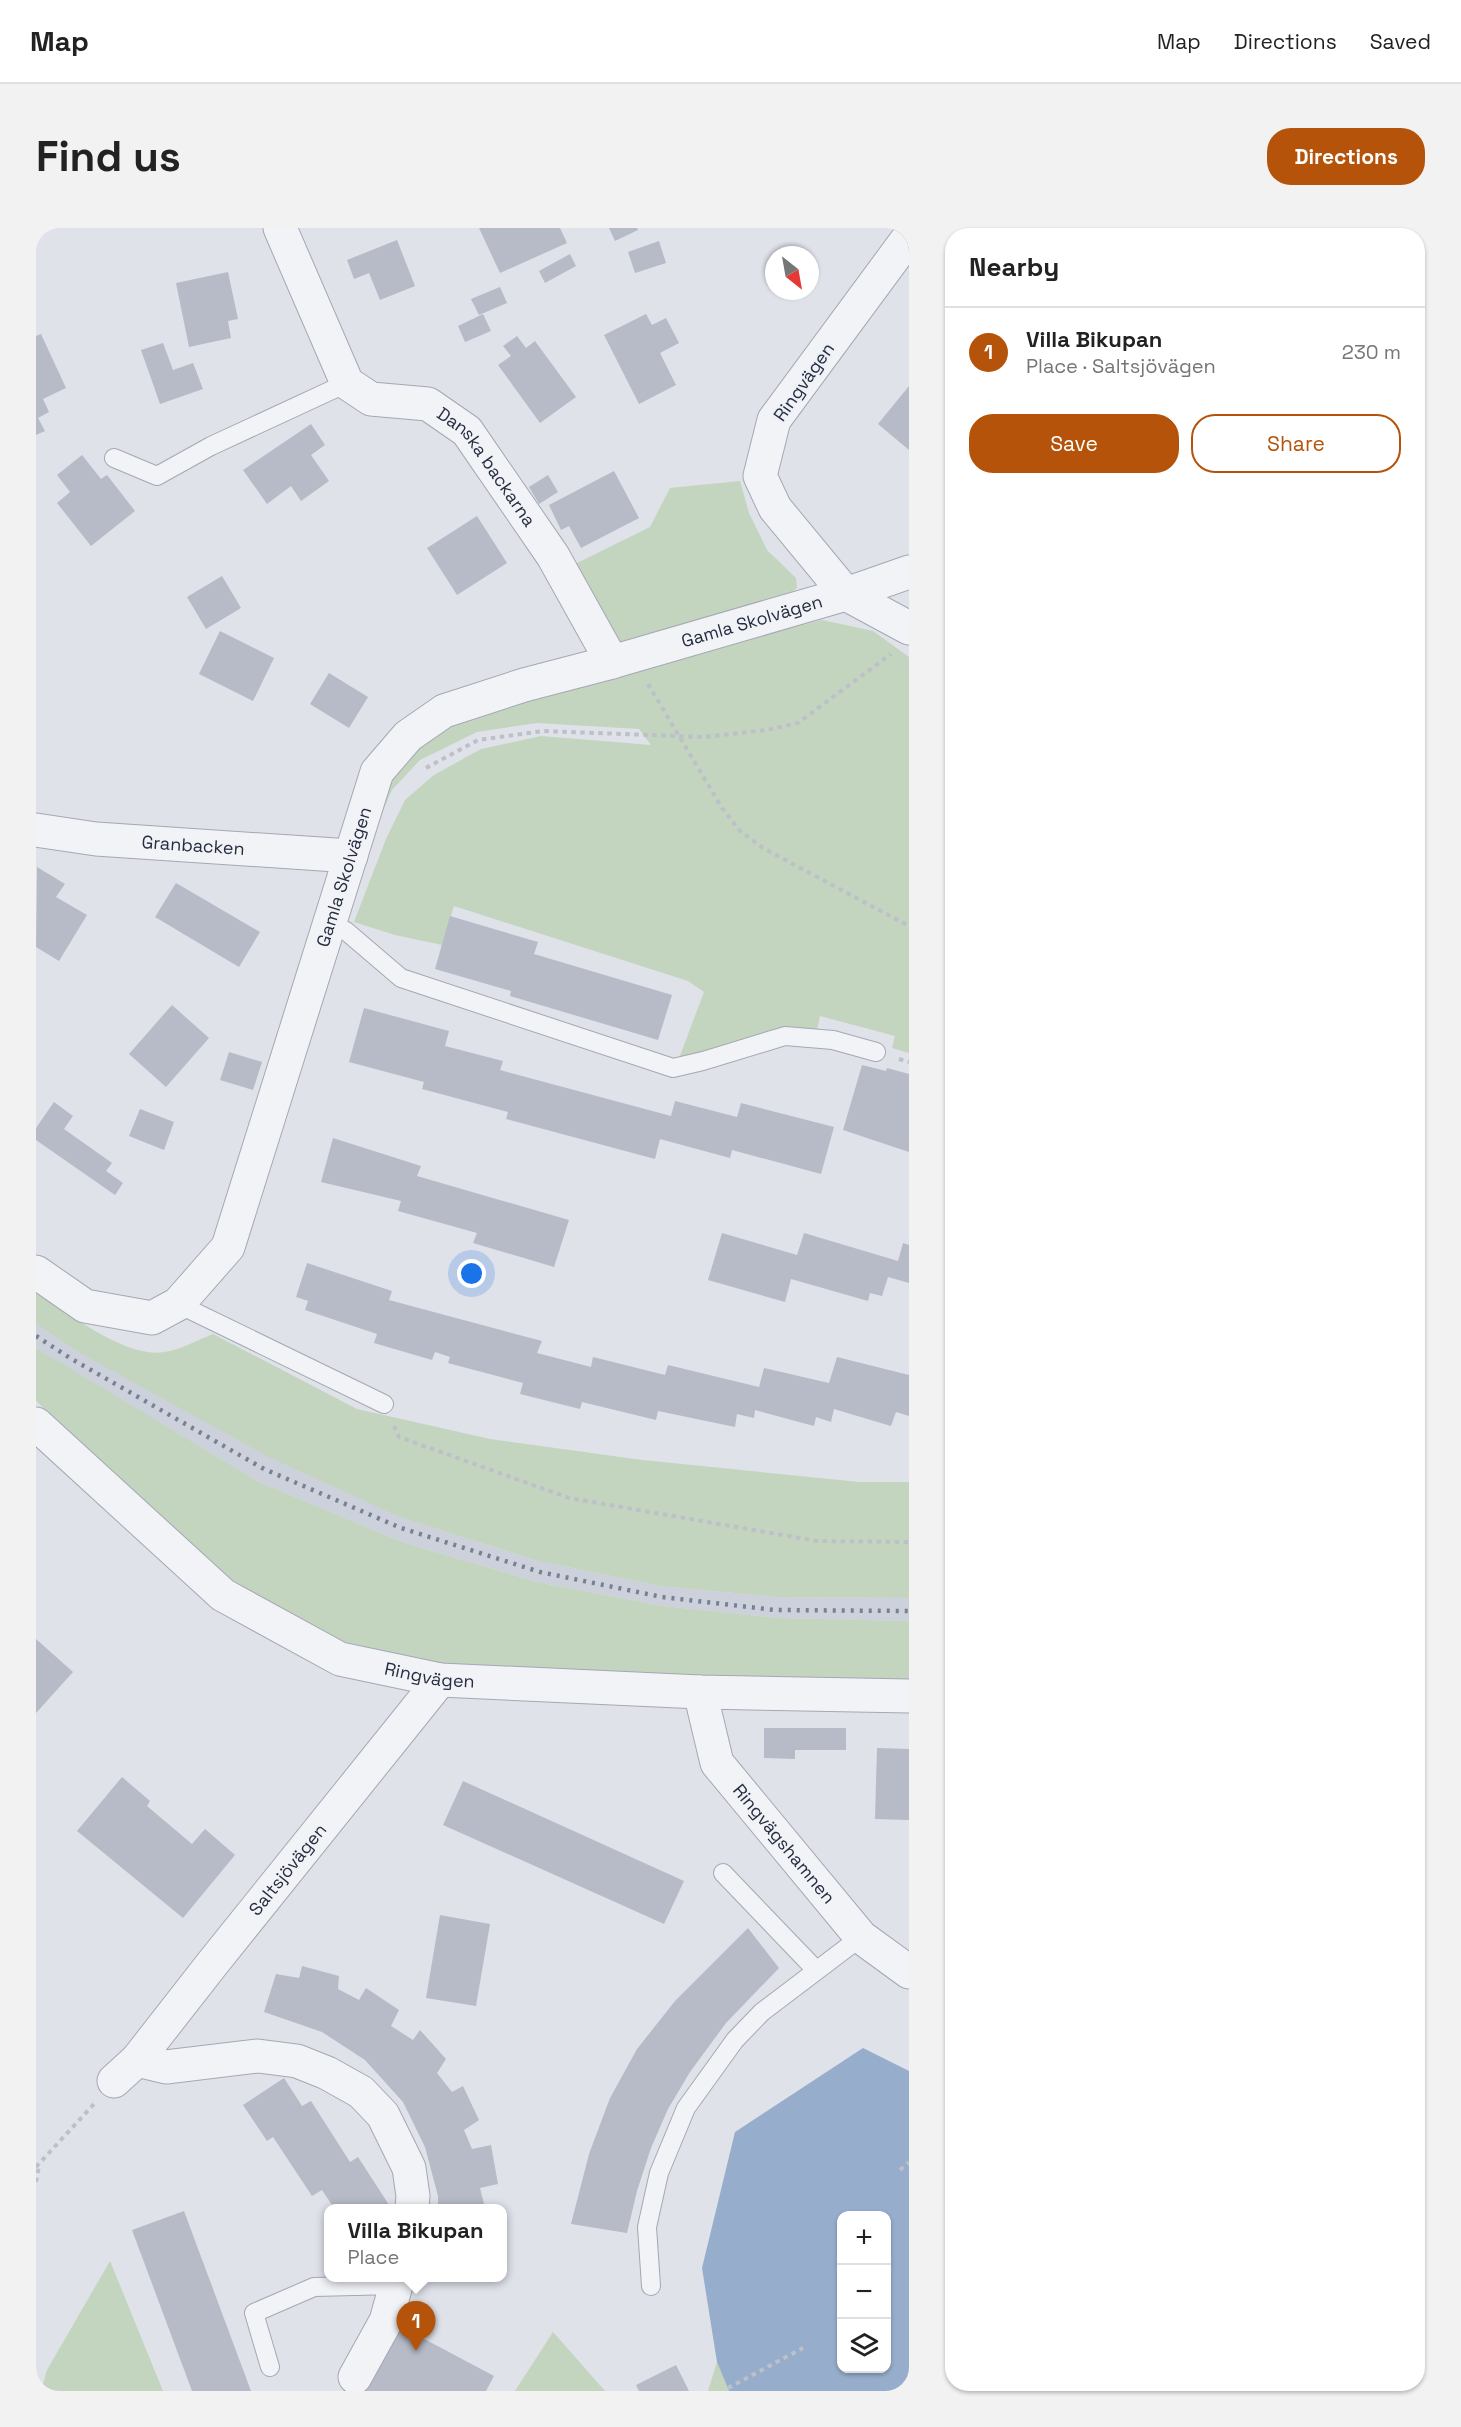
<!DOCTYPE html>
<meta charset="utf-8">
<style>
:root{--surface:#fff;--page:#f2f2f2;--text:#222;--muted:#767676;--line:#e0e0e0;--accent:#b45309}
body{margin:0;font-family:"Space Grotesk",sans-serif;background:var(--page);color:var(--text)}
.controls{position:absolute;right:18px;bottom:18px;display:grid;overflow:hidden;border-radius:12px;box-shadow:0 2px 4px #0004}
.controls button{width:54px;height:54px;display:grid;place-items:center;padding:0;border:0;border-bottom:2px solid var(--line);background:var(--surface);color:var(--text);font:30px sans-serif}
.compass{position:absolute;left:729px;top:18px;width:54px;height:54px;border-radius:50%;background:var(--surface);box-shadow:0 2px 4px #0004;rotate:149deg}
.you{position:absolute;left:436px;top:1046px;width:21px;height:21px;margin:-15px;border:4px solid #fff;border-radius:50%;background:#1a73e8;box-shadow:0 0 0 9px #1a73e833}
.badge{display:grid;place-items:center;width:39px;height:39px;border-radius:50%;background:var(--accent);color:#fff;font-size:20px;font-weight:700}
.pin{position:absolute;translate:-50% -50px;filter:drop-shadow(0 2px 3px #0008)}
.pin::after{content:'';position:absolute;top:32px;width:21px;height:18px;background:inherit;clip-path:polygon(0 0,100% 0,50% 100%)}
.popup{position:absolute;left:288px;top:1976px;width:183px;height:78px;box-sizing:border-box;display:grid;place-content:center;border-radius:12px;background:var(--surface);filter:drop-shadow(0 2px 4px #0005);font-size:20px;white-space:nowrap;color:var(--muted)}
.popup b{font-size:22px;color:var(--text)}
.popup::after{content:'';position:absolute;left:50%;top:100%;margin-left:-12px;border:12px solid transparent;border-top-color:var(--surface)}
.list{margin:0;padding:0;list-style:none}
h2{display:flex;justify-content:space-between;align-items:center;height:78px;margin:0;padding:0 24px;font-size:26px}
h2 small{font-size:20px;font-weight:400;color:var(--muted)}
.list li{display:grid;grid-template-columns:39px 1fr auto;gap:18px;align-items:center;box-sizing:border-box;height:90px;padding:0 24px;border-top:2px solid var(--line)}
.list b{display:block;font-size:22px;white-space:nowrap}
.list p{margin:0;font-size:20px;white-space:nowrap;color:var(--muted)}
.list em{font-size:20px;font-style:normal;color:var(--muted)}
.actions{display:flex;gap:12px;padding:18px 24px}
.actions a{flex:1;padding:14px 0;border:2px solid var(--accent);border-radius:24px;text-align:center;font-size:21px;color:var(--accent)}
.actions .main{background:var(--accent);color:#fff}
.icon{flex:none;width:33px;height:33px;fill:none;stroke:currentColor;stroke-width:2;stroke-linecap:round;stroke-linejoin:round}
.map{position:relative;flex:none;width:873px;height:2163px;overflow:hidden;border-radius:24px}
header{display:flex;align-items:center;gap:36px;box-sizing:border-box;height:84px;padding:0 30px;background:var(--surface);border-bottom:2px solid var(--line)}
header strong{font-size:28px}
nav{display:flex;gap:33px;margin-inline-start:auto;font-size:21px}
.intro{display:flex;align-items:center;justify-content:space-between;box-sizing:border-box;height:144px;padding:0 36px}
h1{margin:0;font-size:42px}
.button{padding:15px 27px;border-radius:24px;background:var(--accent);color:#fff;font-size:21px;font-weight:700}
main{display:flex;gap:36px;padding:0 36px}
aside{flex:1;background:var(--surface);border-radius:24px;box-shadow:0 2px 4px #0004}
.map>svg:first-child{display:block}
</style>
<header>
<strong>Map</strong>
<nav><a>Map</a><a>Directions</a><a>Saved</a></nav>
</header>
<div class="intro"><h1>Find us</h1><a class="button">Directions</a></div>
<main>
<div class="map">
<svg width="873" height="2163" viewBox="0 0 873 2163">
<rect width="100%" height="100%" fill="#dfe2e9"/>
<path fill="#cdd1db" d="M 0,1096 L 39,1122 L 366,1290 L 503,1333 L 624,1358 L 740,1369 L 873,1370 L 873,1393 L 742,1390 L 627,1378 L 501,1354 L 366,1314 L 223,1254 L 29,1138 L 0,1120 Z"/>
<g fill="#c3d4bf">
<path d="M 704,253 L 713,285 L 731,322 L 760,350 L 761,360 L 751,368 L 577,420 L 533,339 L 614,299 L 634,260 Z"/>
<path d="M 786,392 L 837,403 L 873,429 L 873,825 L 856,820 L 859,808 L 784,788 L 780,807 L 642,833 L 668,764 L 652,753 L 418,678 L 406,717 L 359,707 L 318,694 L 350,611 L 369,572 L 398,547 L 445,521 L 505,508 L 615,517 L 603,501 L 501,495 L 441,504 L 384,532 L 356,562 L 328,625 L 347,546 L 415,492 L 565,449 Z"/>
<path d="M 0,1063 C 30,1084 90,1131 128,1124 C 144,1122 162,1112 177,1106 L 321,1181 L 454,1211 L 606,1232 L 823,1254 L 873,1254 L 873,1370 L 740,1369 L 624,1358 L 503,1333 L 366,1290 L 231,1228 L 39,1122 L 0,1096 Z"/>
<path d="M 0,1120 L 223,1254 L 366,1314 L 501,1354 L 627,1378 L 742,1390 L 873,1393 L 873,1454 L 663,1448 L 402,1435 L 304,1413 L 189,1351 L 0,1173 Z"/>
<path d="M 74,2033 L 127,2163 L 5,2163 L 11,2142 Z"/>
<path d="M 517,2104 L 569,2163 L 479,2163 Z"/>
<path d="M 681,2134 L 693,2163 L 672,2163 Z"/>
</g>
<path fill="#97adcc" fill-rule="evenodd" d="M 827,1820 L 873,1843 L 873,2163 L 693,2163 L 681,2134 L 666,2040 L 699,1904 ZM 806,1988 L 850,1988 L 850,2140 L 806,2140 Z"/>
<g fill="#b6bbc7">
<path d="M 443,0 L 524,0 L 531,15 L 464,45 Z"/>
<path d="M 573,0 L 601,0 L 602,2 L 579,13 Z"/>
<path d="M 361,12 L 379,58 L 344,72 L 333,45 L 318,51 L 311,32 Z"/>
<path d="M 623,13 L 630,35 L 599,45 L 592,24 Z"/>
<path d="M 534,26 L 540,38 L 509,55 L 503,43 Z"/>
<path d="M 192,44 L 202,91 L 192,93 L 195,110 L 153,119 L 140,55 Z"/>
<path d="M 464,59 L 471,75 L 443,87 L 435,71 Z"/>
<path d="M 447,86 L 455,103 L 429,114 L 422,98 Z"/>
<path d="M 610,86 L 616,97 L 630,90 L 643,115 L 624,125 L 640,157 L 603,176 L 568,107 Z"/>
<path d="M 5,106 L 30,160 L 7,171 L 13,184 L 2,190 L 9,203 L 0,207 L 0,108 Z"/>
<path d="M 481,108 L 490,120 L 499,113 L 540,169 L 504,195 L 462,137 L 475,128 L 467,118 Z"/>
<path d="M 127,115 L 137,142 L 157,135 L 167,161 L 124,176 L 105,122 Z"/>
<path d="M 873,158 L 873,222 L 842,196 Z"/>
<path d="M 275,196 L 289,217 L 275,227 L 293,253 L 265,273 L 255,258 L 231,276 L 207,242 Z"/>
<path d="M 46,227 L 65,251 L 71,247 L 99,283 L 55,318 L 21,275 L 34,264 L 21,247 Z"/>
<path d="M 578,243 L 603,290 L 545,320 L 533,298 L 525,302 L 513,277 Z"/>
<path d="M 512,247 L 522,264 L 503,276 L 493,259 Z"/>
<path d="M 441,288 L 471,335 L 421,367 L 391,320 Z"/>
<path d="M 186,348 L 205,380 L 170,401 L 151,369 Z"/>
<path d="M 184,403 L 238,430 L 217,473 L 163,446 Z"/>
<path d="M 293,445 L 332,469 L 313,500 L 274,476 Z"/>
<path d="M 1,639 L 29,656 L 20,669 L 51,687 L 23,733 L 0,719 Z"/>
<path d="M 140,655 L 224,704 L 203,739 L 119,689 Z"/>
<path d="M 414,688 L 502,714 L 498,726 L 636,767 L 622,812 L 474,768 L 475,763 L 399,741 Z"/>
<path d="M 136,777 L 173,810 L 130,859 L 93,826 Z"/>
<path d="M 328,780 L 413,803 L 409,818 L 467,833 L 464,842 L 635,888 L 639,873 L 701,889 L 705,875 L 798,899 L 785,946 L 696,922 L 694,930 L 624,911 L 619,931 L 470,891 L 472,884 L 386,861 L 388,854 L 313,834 Z"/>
<path d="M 193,824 L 226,834 L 217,862 L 184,852 Z"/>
<path d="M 826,837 L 850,843 L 851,840 L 873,846 L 873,924 L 807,902 Z"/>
<path d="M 18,874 L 37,888 L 28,901 L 76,935 L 70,943 L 87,955 L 79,967 L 0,912 L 0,900 Z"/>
<path d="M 104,881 L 138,894 L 128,922 L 93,908 Z"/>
<path d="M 297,910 L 385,938 L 381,948 L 533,992 L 518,1039 L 437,1015 L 441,1005 L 362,983 L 365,973 L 285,954 Z"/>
<path d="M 686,1005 L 761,1027 L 768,1005 L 862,1033 L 867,1015 L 873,1017 L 873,1055 L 852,1049 L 846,1068 L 834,1065 L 832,1073 L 755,1051 L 749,1074 L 672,1052 Z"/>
<path d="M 271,1035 L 356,1063 L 353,1072 L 506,1113 L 501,1125 L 555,1139 L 557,1129 L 629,1147 L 632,1137 L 723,1159 L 728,1140 L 793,1155 L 801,1129 L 873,1147 L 873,1188 L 860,1184 L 855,1198 L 798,1181 L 795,1194 L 780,1189 L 778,1198 L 719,1182 L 718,1190 L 701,1186 L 699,1199 L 622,1183 L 620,1192 L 546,1174 L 544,1181 L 484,1166 L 487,1155 L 412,1135 L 414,1129 L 399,1124 L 396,1132 L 338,1115 L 341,1106 L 269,1082 L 272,1073 L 260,1069 Z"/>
<path d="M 0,1411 L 37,1444 L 0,1485 Z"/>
<path d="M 728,1500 L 810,1500 L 810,1522 L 759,1522 L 759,1531 L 728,1530 Z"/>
<path d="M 841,1520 L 873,1521 L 873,1592 L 839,1591 Z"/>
<path d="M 86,1549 L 114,1573 L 111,1578 L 156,1616 L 169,1601 L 199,1627 L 147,1690 L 41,1603 Z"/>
<path d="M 427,1553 L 648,1653 L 628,1696 L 407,1597 Z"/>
<path d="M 404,1687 L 454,1696 L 440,1778 L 390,1770 Z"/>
<path d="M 712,1700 L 743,1740 L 690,1795 L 654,1844 L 632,1881 L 615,1920 L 601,1963 L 591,2005 L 535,1996 L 553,1926 L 574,1870 L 601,1821 L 639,1773 Z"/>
<path d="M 266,1738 L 303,1748 L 302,1761 L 323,1772 L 330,1760 L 363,1782 L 355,1798 L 377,1812 L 384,1802 L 410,1831 L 401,1845 L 416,1864 L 427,1858 L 443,1892 L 428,1902 L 436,1921 L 455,1917 L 462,1956 L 444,1960 L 449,1980 L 402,1980 L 402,1968 L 389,1919 L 367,1874 L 329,1832 L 286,1804 L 228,1784 L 240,1746 L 263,1750 Z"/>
<path d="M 248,1850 L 266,1878 L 275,1873 L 314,1934 L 322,1929 L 355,1980 L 298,1980 L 286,1962 L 276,1968 L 237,1909 L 231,1913 L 207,1877 Z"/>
<path d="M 148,1983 L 215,2163 L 156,2163 L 96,2002 Z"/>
<path d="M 362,2097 L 458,2148 L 450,2163 L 327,2163 Z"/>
<path d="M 640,2137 L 653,2163 L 603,2163 L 600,2157 Z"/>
</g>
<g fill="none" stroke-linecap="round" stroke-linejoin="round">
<defs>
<g id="service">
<path d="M 78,230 L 121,248 L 175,218 L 311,155"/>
<path d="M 293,697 L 310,703 L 365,750 L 637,840 L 667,833 L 749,808 L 797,812 L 840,824"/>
<path d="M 142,1076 L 348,1176"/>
<path d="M 687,1645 L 780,1742"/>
<path d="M 615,2058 L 611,1999 L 623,1945 L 650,1880 L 699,1812 L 726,1784 L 825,1709"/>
<path d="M 234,2139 L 218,2085 L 278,2059 L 359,2057"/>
</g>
<g id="minor">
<path id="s1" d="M 244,0 L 311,155 L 335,171 L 392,176 L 431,203 L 517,328 L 576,434"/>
<path d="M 873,9 L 738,192 L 724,248 L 739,280 L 810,366 L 873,400"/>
<path id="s2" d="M 0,602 L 60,611 L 315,628"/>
<path id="s3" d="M 0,1044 L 49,1078 L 116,1090 L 142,1076 L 192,1019 L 341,544 L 372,508 L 408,483 L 488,457 L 576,434 L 810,366 L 873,344"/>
<path id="s4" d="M 664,1464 L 681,1535 L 825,1709 L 873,1744"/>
<path d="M 101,1832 L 130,1839 L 222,1828 L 261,1833 L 291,1845 L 325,1864 L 347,1887 L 373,1940 L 377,1968 L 376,1980"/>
<path id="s5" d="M 78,1853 L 101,1832 L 176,1736 L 404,1452"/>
<path d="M 319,2149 L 350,2093 L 362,2050"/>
</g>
<g id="tertiary">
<path id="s6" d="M 0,1196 L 187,1367 L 304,1431 L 404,1452 L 664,1464 L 873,1468"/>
</g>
</defs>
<use href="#service" stroke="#a4a8b4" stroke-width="20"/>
<use href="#minor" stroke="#a4a8b4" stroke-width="35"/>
<use href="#tertiary" stroke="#a4a8b4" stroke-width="35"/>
<g stroke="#bdc0c8" stroke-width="4" stroke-dasharray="4.5 4.5" stroke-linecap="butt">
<path d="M 612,456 L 686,580 L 704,603 L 727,620 L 873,698"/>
<path d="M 390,540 L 442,512 L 507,503 L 667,509 L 731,502 L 762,495 L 855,426"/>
<path d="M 863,831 L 873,834"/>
<path d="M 358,1198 L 363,1209 L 533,1270 L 781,1313 L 873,1314"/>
<path d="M 0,1939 L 58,1876"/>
<path d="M 864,1942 L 873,1934"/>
<path d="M 0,1954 L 3,1938"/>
<path d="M 692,2160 L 767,2120"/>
</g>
<use href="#service" stroke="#f2f3f7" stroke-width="18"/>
<use href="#minor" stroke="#f2f3f7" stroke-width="33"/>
<use href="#tertiary" stroke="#f2f3f7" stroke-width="33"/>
<path stroke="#778094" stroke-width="4.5" stroke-dasharray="3 6" stroke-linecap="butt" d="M 0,1108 L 34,1130 L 228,1241 L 365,1300 L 504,1344 L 626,1369 L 739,1382 L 873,1383"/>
</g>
<g text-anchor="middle" stroke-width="4.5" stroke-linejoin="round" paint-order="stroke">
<g font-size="18" fill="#262e42" stroke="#eef1f7">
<text transform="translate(768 154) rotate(-55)" y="6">Ringvägen</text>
<text dy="6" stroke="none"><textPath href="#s1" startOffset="342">Danska backarna</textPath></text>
<text dy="6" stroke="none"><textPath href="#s3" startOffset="1143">Gamla Skolvägen</textPath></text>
<text dy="6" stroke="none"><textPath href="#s2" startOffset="158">Granbacken</textPath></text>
<text dy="6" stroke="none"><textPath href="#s3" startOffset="621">Gamla Skolvägen</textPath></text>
<text dy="6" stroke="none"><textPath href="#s6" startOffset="478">Ringvägen</textPath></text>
<text dy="6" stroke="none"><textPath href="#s4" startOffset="178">Ringvägshamnen</textPath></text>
<text dy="6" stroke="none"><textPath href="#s5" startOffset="274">Saltsjövägen</textPath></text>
</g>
</g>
</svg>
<div class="controls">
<button>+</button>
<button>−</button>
<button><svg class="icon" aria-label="layers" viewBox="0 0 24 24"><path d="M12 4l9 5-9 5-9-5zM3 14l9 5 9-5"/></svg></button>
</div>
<svg class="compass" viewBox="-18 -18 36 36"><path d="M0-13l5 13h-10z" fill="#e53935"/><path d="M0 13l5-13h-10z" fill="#767676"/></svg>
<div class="you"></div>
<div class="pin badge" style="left:380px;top:2123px">1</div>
<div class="popup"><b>Villa Bikupan</b>Place</div>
</div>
<aside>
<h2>Nearby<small></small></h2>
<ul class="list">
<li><span class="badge">1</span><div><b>Villa Bikupan</b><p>Place · Saltsjövägen</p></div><em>230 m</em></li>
</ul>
<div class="actions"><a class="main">Save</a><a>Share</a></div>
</aside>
</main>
